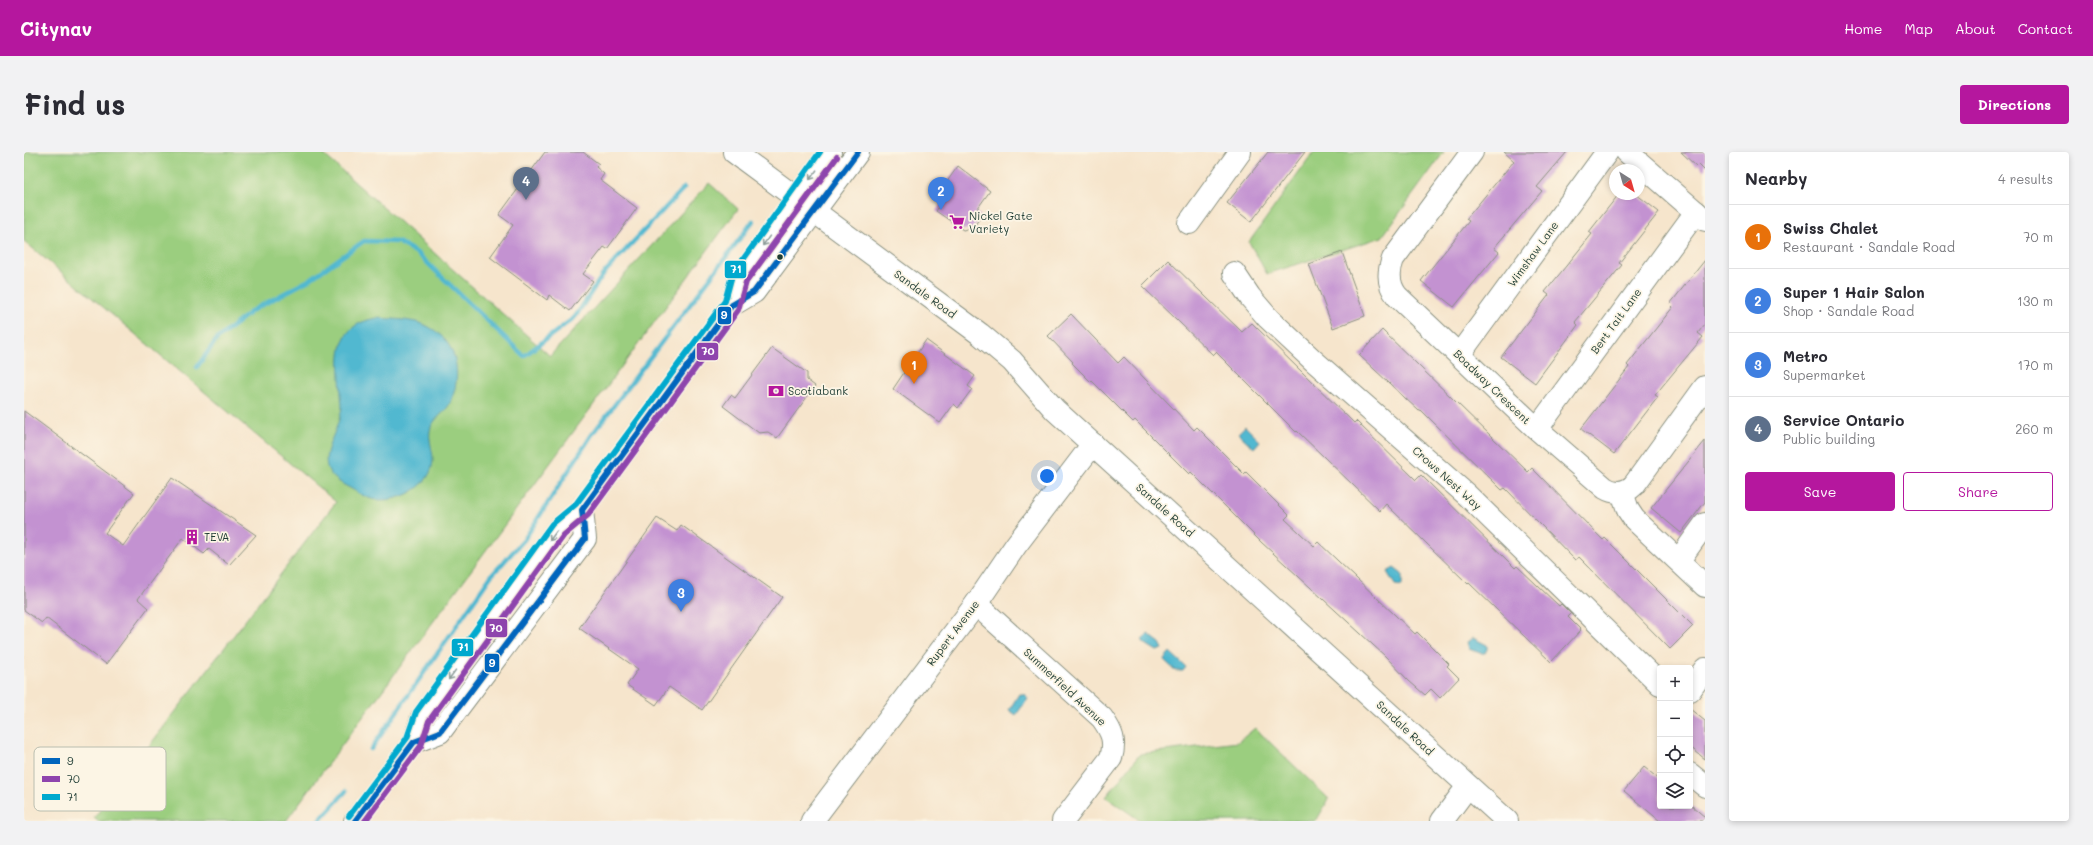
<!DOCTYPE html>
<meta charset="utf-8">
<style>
:root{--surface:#fff;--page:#f2f2f3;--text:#2b2b33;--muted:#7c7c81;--line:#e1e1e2;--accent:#b5179e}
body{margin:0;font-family:Mali,sans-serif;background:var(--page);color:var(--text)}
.controls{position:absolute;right:12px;bottom:12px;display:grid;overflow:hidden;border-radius:4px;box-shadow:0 2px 6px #0003}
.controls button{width:36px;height:36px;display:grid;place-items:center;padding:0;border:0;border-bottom:1px solid var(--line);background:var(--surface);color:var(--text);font:20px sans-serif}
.compass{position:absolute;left:1585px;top:12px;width:36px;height:36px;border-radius:50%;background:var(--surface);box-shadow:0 2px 6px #0003;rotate:143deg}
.you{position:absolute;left:1023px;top:324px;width:14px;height:14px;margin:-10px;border:3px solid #fff;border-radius:50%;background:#1a73e8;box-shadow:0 0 0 6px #1a73e833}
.badge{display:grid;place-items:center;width:26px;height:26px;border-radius:50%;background:var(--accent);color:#fff;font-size:13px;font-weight:700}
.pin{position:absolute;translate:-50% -33px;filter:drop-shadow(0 1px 2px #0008)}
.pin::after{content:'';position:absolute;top:21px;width:14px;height:12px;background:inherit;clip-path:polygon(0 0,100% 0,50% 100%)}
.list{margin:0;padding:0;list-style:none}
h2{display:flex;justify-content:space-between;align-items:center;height:52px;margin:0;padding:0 16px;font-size:17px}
h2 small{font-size:13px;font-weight:400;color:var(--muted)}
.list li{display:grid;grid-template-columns:26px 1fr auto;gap:12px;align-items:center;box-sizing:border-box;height:64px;padding:0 16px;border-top:1px solid var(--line)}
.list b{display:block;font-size:15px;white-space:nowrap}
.list p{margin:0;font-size:13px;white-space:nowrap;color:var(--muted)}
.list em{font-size:13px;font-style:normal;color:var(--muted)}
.actions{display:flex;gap:8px;padding:12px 16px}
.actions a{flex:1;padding:9px 0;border:1px solid var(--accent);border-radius:4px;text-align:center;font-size:14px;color:var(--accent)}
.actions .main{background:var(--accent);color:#fff}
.icon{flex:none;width:22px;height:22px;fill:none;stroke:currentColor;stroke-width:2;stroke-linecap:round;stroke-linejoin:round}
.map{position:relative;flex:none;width:1681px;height:669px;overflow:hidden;border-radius:4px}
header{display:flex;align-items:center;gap:24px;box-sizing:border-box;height:56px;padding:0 20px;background:var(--accent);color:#fff}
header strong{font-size:19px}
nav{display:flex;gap:22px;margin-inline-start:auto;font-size:14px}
.intro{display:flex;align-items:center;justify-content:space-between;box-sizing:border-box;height:96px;padding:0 24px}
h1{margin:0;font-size:28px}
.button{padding:10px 18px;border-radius:4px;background:var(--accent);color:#fff;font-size:14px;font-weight:700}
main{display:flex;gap:24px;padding:0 24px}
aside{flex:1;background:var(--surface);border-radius:4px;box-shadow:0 2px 6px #0003}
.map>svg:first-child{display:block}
</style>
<header>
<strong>Citynav</strong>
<nav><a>Home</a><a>Map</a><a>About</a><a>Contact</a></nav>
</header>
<div class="intro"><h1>Find us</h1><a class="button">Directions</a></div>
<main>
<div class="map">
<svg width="1681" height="669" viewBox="0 0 1681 669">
<rect width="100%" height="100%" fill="#fcf5e5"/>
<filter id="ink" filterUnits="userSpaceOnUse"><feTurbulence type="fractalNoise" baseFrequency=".025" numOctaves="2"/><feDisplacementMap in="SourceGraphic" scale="8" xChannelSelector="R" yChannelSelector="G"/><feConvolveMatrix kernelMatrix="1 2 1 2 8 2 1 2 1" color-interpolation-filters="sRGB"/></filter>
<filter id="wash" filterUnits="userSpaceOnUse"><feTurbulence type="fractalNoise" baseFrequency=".012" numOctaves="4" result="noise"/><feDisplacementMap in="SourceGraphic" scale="16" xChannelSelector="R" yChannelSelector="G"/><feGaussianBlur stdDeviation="0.9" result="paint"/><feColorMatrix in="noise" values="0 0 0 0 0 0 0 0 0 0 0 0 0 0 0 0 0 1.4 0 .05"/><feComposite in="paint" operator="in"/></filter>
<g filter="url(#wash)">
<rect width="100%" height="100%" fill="#f6e5cc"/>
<g fill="#9bce7f" stroke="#5d865a">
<path d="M 0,0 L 297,0 L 526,204 L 685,31 L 714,57 L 262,669 L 74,669 L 70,666 L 312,350 L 0,89 Z"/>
<path d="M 1290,0 L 1420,0 L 1358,85 L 1243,122 L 1225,90 Z"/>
<path d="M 1231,576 L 1305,647 L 1292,669 L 1117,669 L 1082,645 L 1116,602 L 1214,590 Z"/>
</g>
<g fill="#51b8d0" stroke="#387a82">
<path d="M 353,166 C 365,167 379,167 392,170 C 429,180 441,215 427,249 C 423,260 411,265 407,275 C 403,285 409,297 409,308 C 408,333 380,348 357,348 C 346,349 335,341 326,336 C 283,315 310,293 317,260 C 319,255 317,248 317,242 C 315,207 309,173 353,166 Z"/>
<path d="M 1221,274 L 1236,289 L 1230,296 L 1214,281 Z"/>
<path d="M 1370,416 L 1378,422 L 1378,434 L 1371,433 L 1363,420 Z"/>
<path d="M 1124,482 L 1136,491 L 1139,497 L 1133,499 L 1120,491 L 1118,487 Z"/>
<path d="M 1449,486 L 1463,493 L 1463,497 L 1461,501 L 1456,501 L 1445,497 L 1443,490 Z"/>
<path d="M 1146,500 L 1162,515 L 1159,519 L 1152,519 L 1141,509 L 1140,507 Z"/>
<path d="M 995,542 L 1000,542 L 1004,546 L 992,563 L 985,558 Z"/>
</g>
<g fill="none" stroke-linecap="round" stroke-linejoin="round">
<g stroke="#51b8d0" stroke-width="4.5">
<path d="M 173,215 L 193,187 L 229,158 L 285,128 L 340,89 L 374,90 L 393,101 L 500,204 L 551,165 L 580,121 L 660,36"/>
<path d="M 347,597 L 467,424 L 500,388 L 567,284 L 729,69"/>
<path d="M 295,669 L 322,639"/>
</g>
</g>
<g id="blocks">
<g fill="#c392d1">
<path d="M 521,0 L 559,0 L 575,12 L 572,15 L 580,22 L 576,28 L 613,56 L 583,97 L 580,95 L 559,122 L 569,129 L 546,159 L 525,143 L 523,148 L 466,105 L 489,73 L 475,63 Z"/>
<path d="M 1244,0 L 1281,0 L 1227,70 L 1203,51 Z"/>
<path d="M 1480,0 L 1543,0 L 1513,35 L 1518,39 L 1470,96 L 1475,100 L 1430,155 L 1397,129 L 1445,69 L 1442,67 L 1490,9 Z"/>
<path d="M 1657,0 L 1681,0 L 1681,19 L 1674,12 L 1672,14 Z"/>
<path d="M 934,14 L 966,39 L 951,60 L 957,64 L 949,76 L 939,78 L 912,59 L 921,46 L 915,41 Z"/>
<path d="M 1595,42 L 1612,42 L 1635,60 L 1595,111 L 1598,113 L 1551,170 L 1554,173 L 1511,231 L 1477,205 L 1525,143 L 1521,140 L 1568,82 L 1565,80 Z"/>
<path d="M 1318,100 L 1341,164 L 1309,176 L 1285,112 Z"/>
<path d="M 1144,108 L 1218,180 L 1228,171 L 1330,271 L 1332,269 L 1392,328 L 1397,323 L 1491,416 L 1493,414 L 1535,454 L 1537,452 L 1547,462 L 1544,465 L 1557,478 L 1527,510 L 1445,431 L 1444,432 L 1362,352 L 1356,359 L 1273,279 L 1272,280 L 1192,200 L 1189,203 L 1118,134 Z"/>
<path d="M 1681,108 L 1681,172 L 1674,181 L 1679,185 L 1631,243 L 1634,245 L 1590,302 L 1557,277 L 1605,215 L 1603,213 L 1649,155 L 1646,152 Z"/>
<path d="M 1047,162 L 1094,211 L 1100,205 L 1170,278 L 1173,275 L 1220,322 L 1222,320 L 1265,363 L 1261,367 L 1290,394 L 1294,390 L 1391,482 L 1393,480 L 1425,512 L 1423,514 L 1435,526 L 1416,546 L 1407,537 L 1401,543 L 1385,529 L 1361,504 L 1237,390 L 1167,320 L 1165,322 L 1111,268 L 1109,270 L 1068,229 L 1067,230 L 1048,211 L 1049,210 L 1024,184 Z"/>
<path d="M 1358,178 L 1504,320 L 1508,316 L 1579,388 L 1581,386 L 1669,474 L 1646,497 L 1555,405 L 1551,408 L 1481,336 L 1478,338 L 1397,258 L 1395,259 L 1335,203 Z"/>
<path d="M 902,188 L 951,224 L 944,234 L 948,237 L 934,256 L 930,252 L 916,271 L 869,237 Z"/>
<path d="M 748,196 L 783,221 L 783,228 L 791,234 L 753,286 L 744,280 L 735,281 L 699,254 L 707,243 L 711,246 Z"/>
<path d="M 0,259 L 110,341 L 81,381 L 99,394 L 148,326 L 232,383 L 205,413 L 185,397 L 180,402 L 159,386 L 114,447 L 124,456 L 82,512 L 22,466 L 18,471 L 0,458 Z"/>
<path d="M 1681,289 L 1681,350 L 1657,381 L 1627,356 Z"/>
<path d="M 633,366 L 653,379 L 657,373 L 758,445 L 678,558 L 645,535 L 632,553 L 603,533 L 614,517 L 555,476 Z"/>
<path d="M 1666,557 L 1681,569 L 1681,607 L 1666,595 Z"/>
<path d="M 1620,615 L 1636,628 L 1636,654 L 1668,654 L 1681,665 L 1681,669 L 1636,669 L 1600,639 Z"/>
</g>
</g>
</g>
<g filter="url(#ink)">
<use href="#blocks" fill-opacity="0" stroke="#8a9180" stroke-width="1"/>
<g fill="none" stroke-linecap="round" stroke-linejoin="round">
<defs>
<g id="minor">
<path d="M 710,0 L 956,182 L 988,209 L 1031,258 L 1483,669"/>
<path d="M 1448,0 L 1369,107 C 1364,120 1364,133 1373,144 L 1513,277 L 1581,336 C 1591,342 1602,341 1610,333 L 1681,235"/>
<path d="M 1603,0 L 1681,68"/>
<path d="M 1165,71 L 1216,0"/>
<path d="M 1210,121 L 1226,145 L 1244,166 L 1290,209 L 1443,343 L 1636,532"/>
<path d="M 1435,203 L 1583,0"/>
<path d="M 1513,277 L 1672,60"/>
<path d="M 1598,340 L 1604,358 L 1610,367 L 1681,434"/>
<path d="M 1655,408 L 1681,372"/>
<path d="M 952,452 L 1078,566 C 1088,580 1092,589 1087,606 L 1039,669"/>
<path d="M 1666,538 L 1681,517"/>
<path d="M 1666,622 L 1681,634"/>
<path d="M 788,669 L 952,452 L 992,393 L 1069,292"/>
<path d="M 1418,669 L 1444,634"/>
</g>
<g id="major">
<path d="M 708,153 L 730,140 L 834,0"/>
<path d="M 390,590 L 416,580 L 561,387 L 558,358"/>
<path d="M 331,669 L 390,590 L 398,565 L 534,377 L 558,358 L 708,153 L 715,127 L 806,0"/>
</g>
</defs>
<use href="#minor" stroke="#8a9180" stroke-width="24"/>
<use href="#major" stroke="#8a9180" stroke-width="24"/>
<use href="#minor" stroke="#fff" stroke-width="22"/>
<use href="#major" stroke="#fff" stroke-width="22"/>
<defs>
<path id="bus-1" d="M 331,669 L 390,590 L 416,580 L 561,387 L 558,358 L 708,153 L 730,140 L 834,0"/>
<path id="bus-2" d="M 341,669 L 397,594 L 405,569 L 540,383 L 564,363 L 714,158 L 722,130 L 813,5"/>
<path id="bus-3" d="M 325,664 L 383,586 L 392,560 L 528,372 L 552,352 L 701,149 L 708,123 L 796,0"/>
</defs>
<use href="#bus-1" stroke="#fcf5e5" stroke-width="9"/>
<use href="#bus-2" stroke="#fcf5e5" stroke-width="9"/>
<use href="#bus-3" stroke="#fcf5e5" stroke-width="9"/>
<use href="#bus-1" stroke="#0065bd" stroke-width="6"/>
<use href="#bus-2" stroke="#8e44ad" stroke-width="6"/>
<use href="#bus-3" stroke="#00a9ce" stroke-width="6"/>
</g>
<defs><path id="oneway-shaft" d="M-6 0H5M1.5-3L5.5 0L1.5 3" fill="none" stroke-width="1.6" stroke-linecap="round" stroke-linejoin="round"/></defs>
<g stroke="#8f9e9a">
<use href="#oneway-shaft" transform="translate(789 23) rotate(127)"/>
<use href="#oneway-shaft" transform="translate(742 89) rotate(125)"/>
<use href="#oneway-shaft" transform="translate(529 384) rotate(126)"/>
<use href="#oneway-shaft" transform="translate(428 523) rotate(126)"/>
</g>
</g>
<defs>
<symbol id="supermarket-bare" viewBox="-9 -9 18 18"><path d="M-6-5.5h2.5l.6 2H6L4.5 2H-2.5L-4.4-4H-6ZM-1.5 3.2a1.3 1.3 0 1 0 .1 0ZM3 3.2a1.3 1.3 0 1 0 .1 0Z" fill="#b5179e" stroke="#fcf5e5" stroke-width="2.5" paint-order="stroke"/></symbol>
<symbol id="bank-bare" viewBox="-9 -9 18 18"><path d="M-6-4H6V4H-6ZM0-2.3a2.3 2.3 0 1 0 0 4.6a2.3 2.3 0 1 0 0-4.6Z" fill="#b5179e" stroke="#fcf5e5" stroke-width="2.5" paint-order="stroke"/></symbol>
<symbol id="building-bare" viewBox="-9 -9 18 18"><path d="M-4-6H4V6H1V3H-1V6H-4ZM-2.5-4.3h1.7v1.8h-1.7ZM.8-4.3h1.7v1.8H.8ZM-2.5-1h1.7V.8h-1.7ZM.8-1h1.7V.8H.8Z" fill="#b5179e" stroke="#fcf5e5" stroke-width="2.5" paint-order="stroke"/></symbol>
</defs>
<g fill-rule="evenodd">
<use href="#supermarket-bare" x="922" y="59" width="22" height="22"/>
<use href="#bank-bare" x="741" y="228" width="22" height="22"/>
<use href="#building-bare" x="157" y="374" width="22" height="22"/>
</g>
<circle fill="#1f3d34" stroke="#fcf5e5" stroke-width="1.5" cx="756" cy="105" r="3.5"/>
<g text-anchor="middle" stroke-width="3.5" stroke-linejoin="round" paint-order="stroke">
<g font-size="11" fill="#1f3d34" stroke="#fcf5e5" text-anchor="start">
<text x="945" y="68">Nickel Gate<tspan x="945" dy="13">Variety</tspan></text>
<text x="764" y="243">Scotiabank</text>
<text x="180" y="389">TEVA</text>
</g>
<g font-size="11" fill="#1f3d34" stroke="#fcf5e5">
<text transform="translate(1509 102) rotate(-54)" y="4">Wimshaw Lane</text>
<text transform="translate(901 142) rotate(36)" y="4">Sandale Road</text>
<text transform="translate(1592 169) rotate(-54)" y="4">Bert Tait Lane</text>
<text transform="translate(1468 235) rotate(44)" y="4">Boadway Crescent</text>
<text transform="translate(1423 326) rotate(42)" y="4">Crows Nest Way</text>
<text transform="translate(1141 358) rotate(42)" y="4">Sandale Road</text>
<text transform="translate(929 481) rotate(-53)" y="4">Rupert Avenue</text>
<text transform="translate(1041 535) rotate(43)" y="4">Summerfield Avenue</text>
<text transform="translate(1381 576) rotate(43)" y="4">Sandale Road</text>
</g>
</g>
<rect x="10" y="595" width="132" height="64" rx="6" fill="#fcf5e5" stroke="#babeb0" stroke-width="1"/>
<rect x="18" y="606" width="18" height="6" fill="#0065bd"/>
<rect x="18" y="624" width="18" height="6" fill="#8e44ad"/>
<rect x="18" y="642" width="18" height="6" fill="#00a9ce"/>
<g font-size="11" fill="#1f3d34">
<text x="43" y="613">9</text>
<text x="43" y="631">70</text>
<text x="43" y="649">71</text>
</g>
<g stroke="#fcf5e5" stroke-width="1.5">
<rect x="700" y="108" width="23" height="19" rx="4" fill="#00a9ce"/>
<rect x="693" y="154" width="15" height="19" rx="4" fill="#0065bd"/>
<rect x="672" y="190" width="23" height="19" rx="4" fill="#8e44ad"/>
<rect x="461" y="466" width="23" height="20" rx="4" fill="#8e44ad"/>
<rect x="427" y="486" width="23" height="19" rx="4" fill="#00a9ce"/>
<rect x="460" y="501" width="16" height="20" rx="4" fill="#0065bd"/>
</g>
<g font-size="11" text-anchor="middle" font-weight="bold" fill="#fff">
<text x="712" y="121">71</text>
<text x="700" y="167">9</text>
<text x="684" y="203">70</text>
<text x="472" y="480">70</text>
<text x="439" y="499">71</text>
<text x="468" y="515">9</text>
</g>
</svg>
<div class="controls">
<button>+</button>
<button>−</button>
<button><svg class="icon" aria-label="locate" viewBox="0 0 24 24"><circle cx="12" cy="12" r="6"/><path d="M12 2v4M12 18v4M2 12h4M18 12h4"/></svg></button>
<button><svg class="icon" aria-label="layers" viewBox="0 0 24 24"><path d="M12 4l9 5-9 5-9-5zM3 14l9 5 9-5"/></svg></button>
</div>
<svg class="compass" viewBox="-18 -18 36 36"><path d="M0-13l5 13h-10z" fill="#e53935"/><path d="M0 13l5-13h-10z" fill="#7c7c81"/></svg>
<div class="you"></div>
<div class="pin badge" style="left:890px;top:232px;background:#e8710a">1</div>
<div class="pin badge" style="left:917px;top:58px;background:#3f7fe0">2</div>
<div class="pin badge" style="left:657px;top:460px;background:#3f7fe0">3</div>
<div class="pin badge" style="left:502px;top:48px;background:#5c6f8a">4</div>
</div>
<aside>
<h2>Nearby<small>4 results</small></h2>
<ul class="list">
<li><span class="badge" style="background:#e8710a">1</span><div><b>Swiss Chalet</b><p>Restaurant · Sandale Road</p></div><em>70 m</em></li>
<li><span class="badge" style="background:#3f7fe0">2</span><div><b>Super 1 Hair Salon</b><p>Shop · Sandale Road</p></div><em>130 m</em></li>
<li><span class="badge" style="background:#3f7fe0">3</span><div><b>Metro</b><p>Supermarket</p></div><em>170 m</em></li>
<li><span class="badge" style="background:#5c6f8a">4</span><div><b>Service Ontario</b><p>Public building</p></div><em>260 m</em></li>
</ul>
<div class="actions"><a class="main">Save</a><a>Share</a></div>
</aside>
</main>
